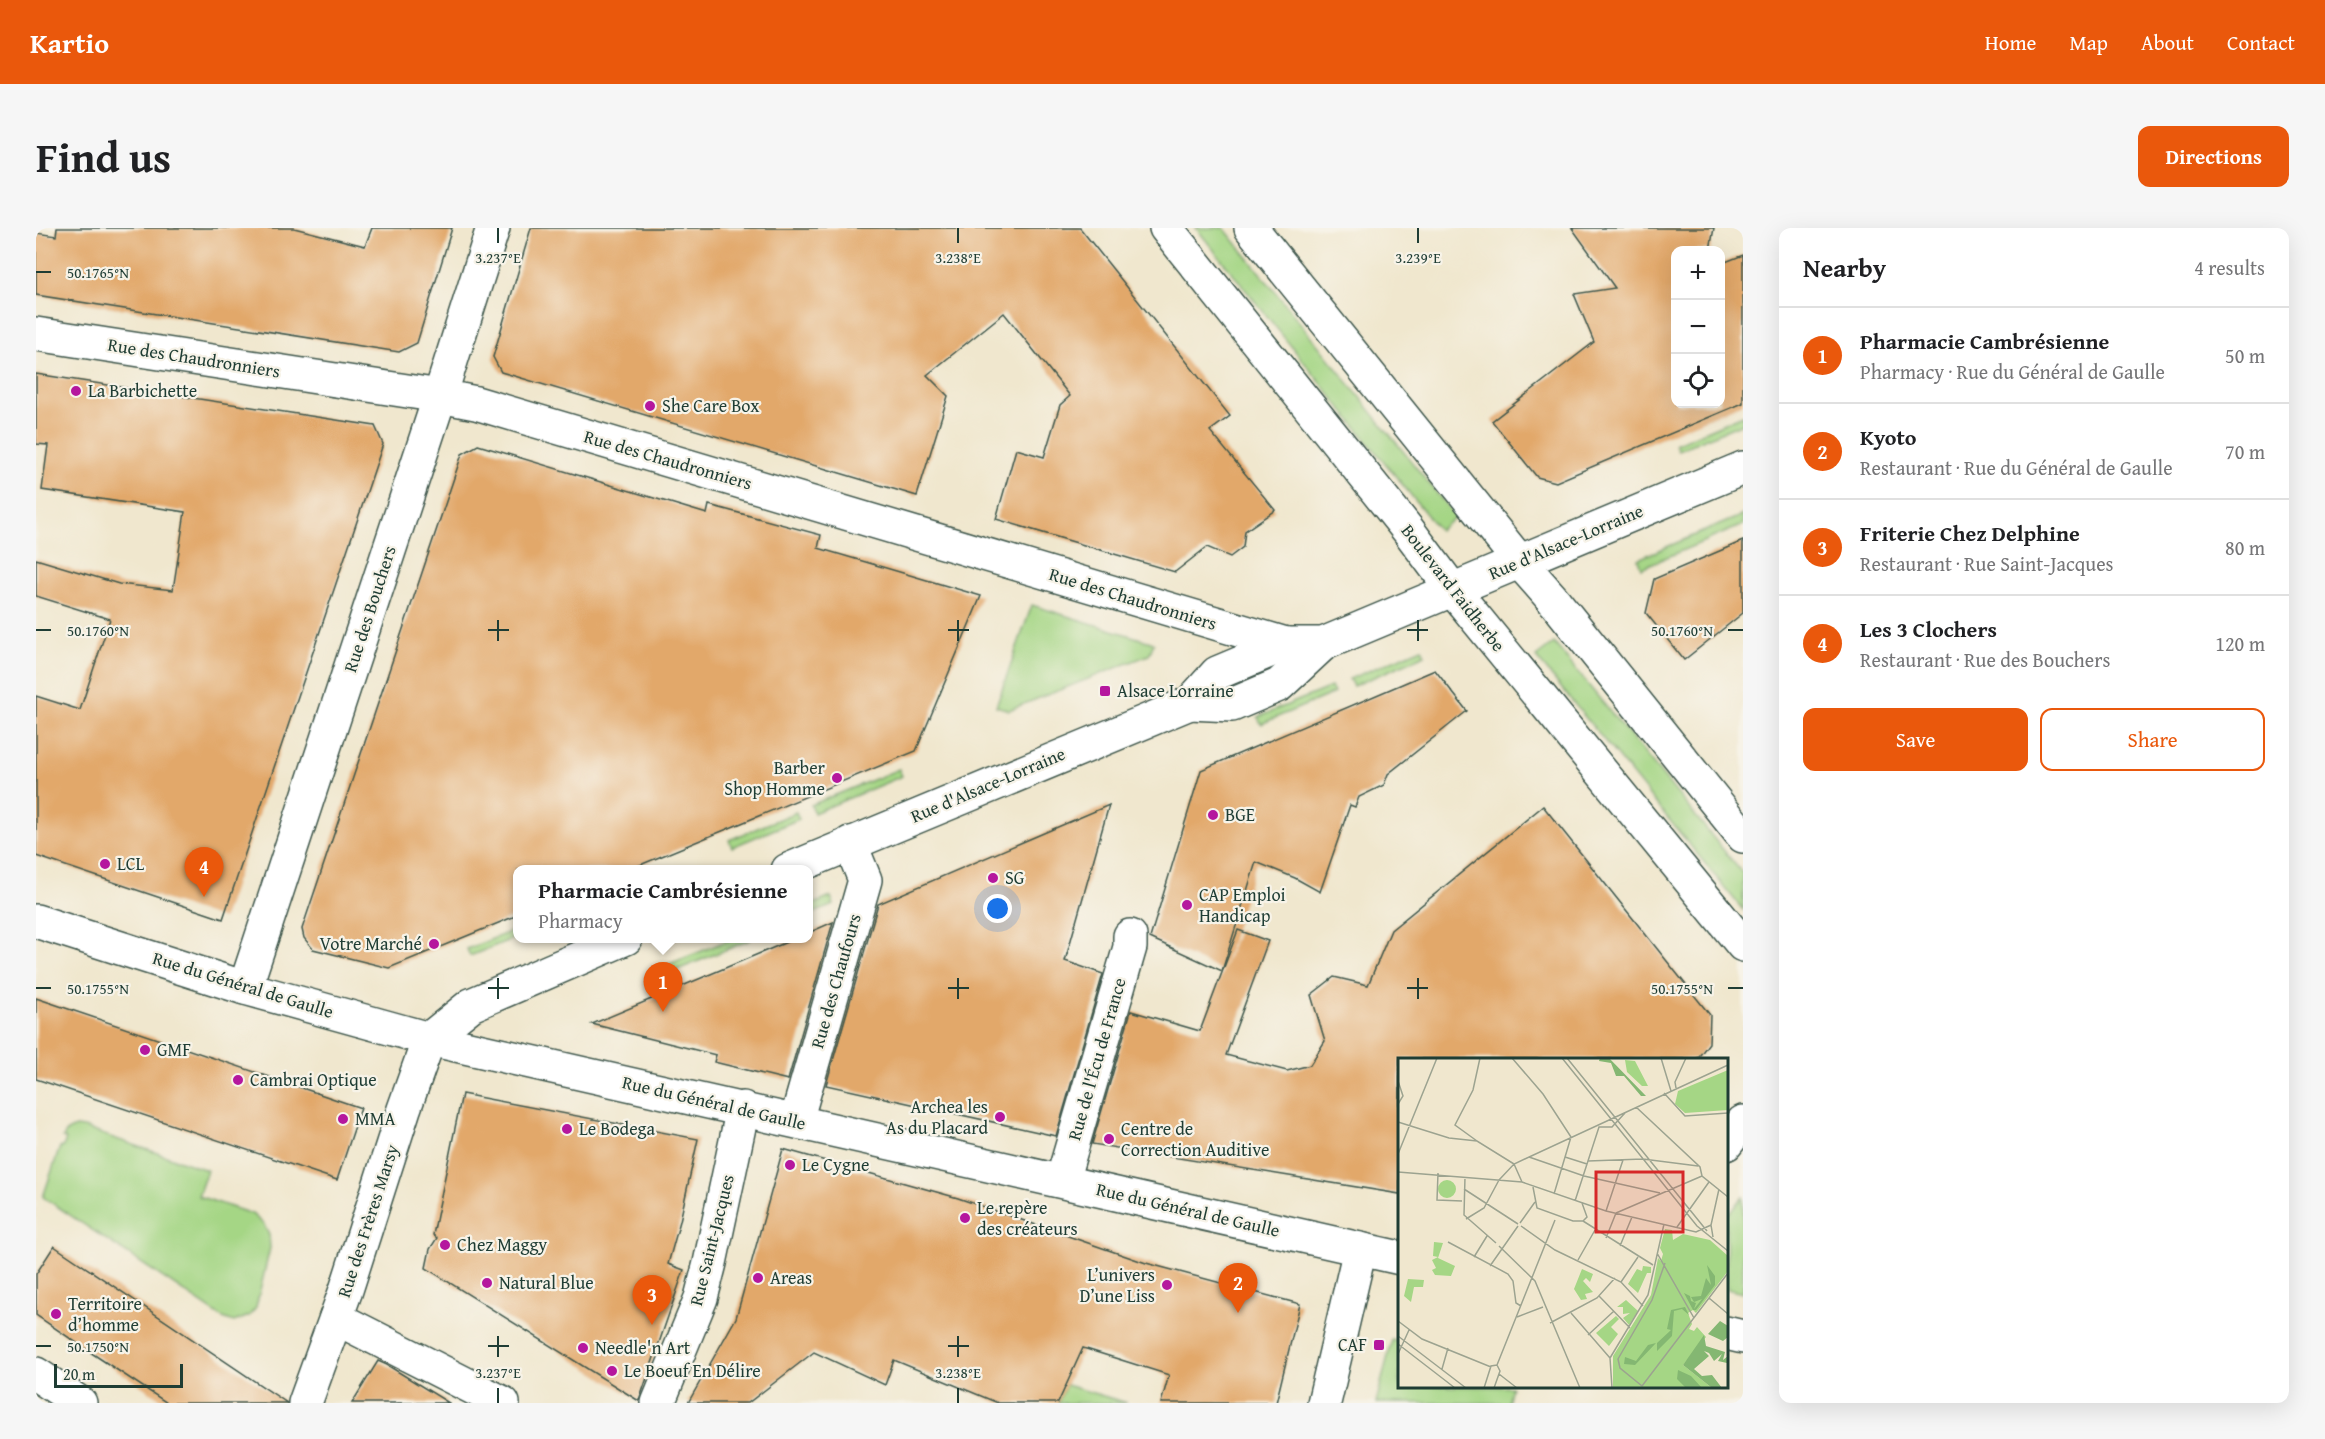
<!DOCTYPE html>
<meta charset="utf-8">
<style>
:root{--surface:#fff;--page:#f6f6f6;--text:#202124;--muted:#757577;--line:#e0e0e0;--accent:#ea580c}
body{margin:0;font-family:"Gentium Book Plus",serif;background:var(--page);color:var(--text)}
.controls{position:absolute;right:18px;top:18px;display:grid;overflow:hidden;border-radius:12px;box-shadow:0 6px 24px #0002}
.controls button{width:54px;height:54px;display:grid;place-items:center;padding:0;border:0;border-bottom:2px solid var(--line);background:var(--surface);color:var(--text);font:30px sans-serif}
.scale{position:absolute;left:18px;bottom:15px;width:129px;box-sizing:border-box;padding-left:6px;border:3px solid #1f3d34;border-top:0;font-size:16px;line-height:21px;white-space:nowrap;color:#1f3d34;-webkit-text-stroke:4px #f7f3e8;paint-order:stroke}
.you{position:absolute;left:962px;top:681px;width:21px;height:21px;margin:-15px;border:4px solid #fff;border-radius:50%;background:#1a73e8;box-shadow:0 0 0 9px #1a73e833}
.badge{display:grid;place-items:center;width:39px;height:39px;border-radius:50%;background:var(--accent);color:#fff;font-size:20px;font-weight:700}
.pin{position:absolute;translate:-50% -50px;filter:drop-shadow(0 2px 3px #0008)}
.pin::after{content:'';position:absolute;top:32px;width:21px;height:18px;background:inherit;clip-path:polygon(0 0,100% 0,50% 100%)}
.popup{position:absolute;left:477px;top:637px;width:300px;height:78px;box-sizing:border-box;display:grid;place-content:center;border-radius:12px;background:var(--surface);filter:drop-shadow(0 2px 4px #0005);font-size:20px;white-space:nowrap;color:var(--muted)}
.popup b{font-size:22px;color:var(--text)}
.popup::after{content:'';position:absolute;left:50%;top:100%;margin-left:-12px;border:12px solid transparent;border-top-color:var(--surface)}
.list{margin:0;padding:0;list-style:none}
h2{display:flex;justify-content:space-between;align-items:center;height:78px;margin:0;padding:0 24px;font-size:26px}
h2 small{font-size:20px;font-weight:400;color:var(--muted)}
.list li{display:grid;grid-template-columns:39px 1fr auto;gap:18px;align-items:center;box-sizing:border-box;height:96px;padding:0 24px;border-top:2px solid var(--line)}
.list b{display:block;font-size:22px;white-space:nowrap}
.list p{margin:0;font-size:20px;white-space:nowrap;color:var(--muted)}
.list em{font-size:20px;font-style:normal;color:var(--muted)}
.actions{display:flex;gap:12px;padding:18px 24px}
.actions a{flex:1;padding:14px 0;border:2px solid var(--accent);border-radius:12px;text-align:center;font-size:21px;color:var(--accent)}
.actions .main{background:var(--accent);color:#fff}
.icon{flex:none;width:33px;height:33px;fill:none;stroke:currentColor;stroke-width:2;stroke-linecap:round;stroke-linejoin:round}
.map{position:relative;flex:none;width:1707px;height:1175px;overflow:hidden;border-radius:12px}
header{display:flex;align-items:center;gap:36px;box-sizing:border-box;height:84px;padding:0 30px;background:var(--accent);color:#fff}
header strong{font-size:28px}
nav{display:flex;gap:33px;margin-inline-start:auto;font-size:21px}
.intro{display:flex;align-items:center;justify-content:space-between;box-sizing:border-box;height:144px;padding:0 36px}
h1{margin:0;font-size:42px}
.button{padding:15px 27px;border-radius:12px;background:var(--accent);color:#fff;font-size:21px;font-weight:700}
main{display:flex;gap:36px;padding:0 36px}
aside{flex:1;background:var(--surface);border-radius:12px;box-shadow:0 6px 24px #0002}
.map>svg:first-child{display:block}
</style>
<header>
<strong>Kartio</strong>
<nav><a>Home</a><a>Map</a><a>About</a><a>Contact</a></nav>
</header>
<div class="intro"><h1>Find us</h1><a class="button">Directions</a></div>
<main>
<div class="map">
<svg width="1707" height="1175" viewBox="0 0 1707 1175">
<rect width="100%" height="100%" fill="#f7f3e8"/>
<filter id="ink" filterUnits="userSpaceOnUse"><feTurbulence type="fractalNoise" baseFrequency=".0167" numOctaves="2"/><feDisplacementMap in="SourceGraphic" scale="12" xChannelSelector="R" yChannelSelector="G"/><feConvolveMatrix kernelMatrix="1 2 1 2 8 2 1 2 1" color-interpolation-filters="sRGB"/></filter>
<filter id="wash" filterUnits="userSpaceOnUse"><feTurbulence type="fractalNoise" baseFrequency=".008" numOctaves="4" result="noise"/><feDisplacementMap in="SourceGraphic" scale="24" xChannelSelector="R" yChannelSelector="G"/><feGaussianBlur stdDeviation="1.35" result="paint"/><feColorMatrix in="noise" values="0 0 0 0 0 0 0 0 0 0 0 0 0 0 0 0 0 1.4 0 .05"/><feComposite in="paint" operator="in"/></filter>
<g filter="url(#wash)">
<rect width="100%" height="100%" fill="#f0e7ce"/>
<g fill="#a5d685" stroke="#628a5c" stroke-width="1.5">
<path d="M 1160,0 L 1188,0 L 1420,289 L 1403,302 Z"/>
<path d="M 1707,187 L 1707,195 L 1642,222 L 1639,216 Z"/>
<path d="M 1707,287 L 1707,297 L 1605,340 L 1602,331 Z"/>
<path d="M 996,377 L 1118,415 L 1113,427 L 973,482 L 960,478 Z"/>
<path d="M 1518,415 L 1707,646 L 1707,682 L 1500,429 Z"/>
<path d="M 1386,420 L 1389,427 L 1317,458 L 1313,451 Z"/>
<path d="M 1295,459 L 1298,465 L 1225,496 L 1222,489 Z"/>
<path d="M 863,541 L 866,548 L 778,585 L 775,577 Z"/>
<path d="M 760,584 L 763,591 L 696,619 L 693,612 Z"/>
<path d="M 795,669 L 798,677 L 773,687 L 773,678 Z"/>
<path d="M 481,701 L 481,709 L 434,728 L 431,721 Z"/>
<path d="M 695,711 L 716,711 L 634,745 L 631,737 Z"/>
<path d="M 39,899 L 48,900 L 171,942 L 162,968 L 216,986 L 228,997 L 233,1007 L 234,1020 L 220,1080 L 213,1088 L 198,1094 L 187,1090 L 7,969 L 24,919 L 27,919 L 30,911 L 27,910 L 31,903 Z"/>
<path d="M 1707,969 L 1707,1065 L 1691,1061 L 1690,989 Z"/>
<path d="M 1356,1112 L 1363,1114 L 1364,1158 L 1476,1159 L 1472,1175 L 1340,1175 Z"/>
<path d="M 1030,1157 L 1091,1175 L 1022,1175 Z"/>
</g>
<g id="blocks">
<g fill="#e2a86a">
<path d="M 21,0 L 258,0 L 329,18 L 336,0 L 416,0 L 381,115 L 363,124 L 0,67 L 0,5 L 20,8 Z"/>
<path d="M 495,0 L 1044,0 L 1194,188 L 1174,203 L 1239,282 L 1209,303 L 1207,319 L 1194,329 L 1171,319 L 1139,344 L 960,291 L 980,221 L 1008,229 L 1024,177 L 1034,168 L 968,85 L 891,147 L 912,168 L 881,268 L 465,144 L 457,129 Z"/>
<path d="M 1536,0 L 1678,0 L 1674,22 L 1640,22 L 1640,176 L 1684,176 L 1684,36 L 1707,27 L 1707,175 L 1520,254 L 1501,249 L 1456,193 L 1558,114 L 1538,66 L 1579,60 Z"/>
<path d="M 0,146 L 339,198 L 347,216 L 187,691 L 0,628 L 0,468 L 44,482 L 74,391 L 0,368 L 0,331 L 83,356 L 137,362 L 149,284 L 6,262 L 12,217 L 0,216 Z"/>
<path d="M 442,217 L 671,286 L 673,277 L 785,307 L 782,320 L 945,368 L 880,523 L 592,642 L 482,642 L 482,687 L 353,740 L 277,721 L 268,710 L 266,701 L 426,226 Z"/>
<path d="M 1707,313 L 1707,385 L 1648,432 L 1610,385 L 1618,351 Z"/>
<path d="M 1399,442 L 1431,483 L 1352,546 L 1348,557 L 1323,569 L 1319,579 L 1314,577 L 1284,664 L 1259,650 L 1220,634 L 1186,743 L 1114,710 L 1165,542 Z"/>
<path d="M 1073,577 L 1029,733 L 1067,746 L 1020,908 L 790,857 L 842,676 Z"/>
<path d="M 1507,578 L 1674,787 L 1673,815 L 1661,831 L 1364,831 L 1364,966 L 1056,916 L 1095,783 L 1164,803 L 1202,702 L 1232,713 L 1190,827 L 1251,843 L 1274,837 L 1289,813 L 1275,767 L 1298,749 L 1332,757 L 1355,702 Z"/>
<path d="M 797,694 L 752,852 L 678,834 L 680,827 L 556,796 L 758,711 L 772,711 L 772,705 Z"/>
<path d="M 0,770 L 325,880 L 301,952 L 0,851 Z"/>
<path d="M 426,866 L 662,911 L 644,993 L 632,1036 L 648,1042 L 603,1173 L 390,1040 L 394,1021 L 401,1010 L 397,1007 Z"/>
<path d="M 747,921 L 922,970 L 1110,1035 L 1264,1076 L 1240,1175 L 1125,1175 L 1133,1147 L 1047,1120 L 1022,1175 L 962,1175 L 858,1132 L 849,1157 L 778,1124 L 712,1175 L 652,1175 L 700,1090 Z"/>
<path d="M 18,1018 L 251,1175 L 131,1175 L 54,1124 L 0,1087 L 0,1046 Z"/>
<path d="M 342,1133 L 351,1137 L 413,1175 L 316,1175 Z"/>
</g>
</g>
</g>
<g filter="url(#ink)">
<use href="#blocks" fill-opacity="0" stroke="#3e564b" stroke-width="1.5"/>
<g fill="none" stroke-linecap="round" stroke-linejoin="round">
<defs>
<g id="street">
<path d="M 1130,0 L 1372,302 L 1416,361 L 1707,717"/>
<path d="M 1215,0 L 1484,334 L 1520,375 L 1707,608"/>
<path d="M 0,106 L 404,168 L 440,175 L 1250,416"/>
<path d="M 1154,475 L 1196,477 L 1243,457 L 1287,416"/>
<path d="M 752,642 L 1154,475 L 1181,445 L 1250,416 L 1287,416 L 1707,240"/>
<path d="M 0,693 L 209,760 L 393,811 L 1364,1030"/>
<path d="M 209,760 L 404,168 L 457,0"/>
<path d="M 760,893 L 829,652 L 814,615"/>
<path d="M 1690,916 L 1707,894"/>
<path d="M 1026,953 L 1094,719 L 1094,708"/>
<path d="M 300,1090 L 467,1175"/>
<path d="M 1690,1105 L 1707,1109"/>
<path d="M 0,1146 L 44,1175"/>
<path d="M 269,1175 L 310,1062 L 368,881 L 393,811 L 435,777 L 590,710"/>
<path d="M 622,1175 L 665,1070 L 674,1035 L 707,880"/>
<path d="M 1288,1175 L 1324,1021"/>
</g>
</defs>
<use href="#street" stroke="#3e564b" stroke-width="36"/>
<use href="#street" stroke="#fff" stroke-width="33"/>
</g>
</g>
<path fill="none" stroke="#1f3d34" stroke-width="2" d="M 462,0 L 462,15M 922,0 L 922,15M 1382,0 L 1382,15M 0,44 L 15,44M 462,392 L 462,413M 922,392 L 922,413M 1382,392 L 1382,413M 0,402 L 15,402M 452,402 L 473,402M 912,402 L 933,402M 1371,402 L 1392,402M 1692,402 L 1707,402M 462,750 L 462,771M 922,750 L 922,771M 1382,750 L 1382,771M 0,760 L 15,760M 452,760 L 473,760M 912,760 L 933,760M 1371,760 L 1392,760M 1692,760 L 1707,760M 462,1108 L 462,1129M 922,1108 L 922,1129M 0,1118 L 15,1118M 452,1118 L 473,1118M 912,1118 L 933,1118M 462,1160 L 462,1175M 922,1160 L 922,1175"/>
<g fill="#b5179e" stroke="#f7f3e8" stroke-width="2">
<circle cx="40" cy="163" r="6"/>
<circle cx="614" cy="178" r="6"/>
<rect x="1063" y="457" width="12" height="12" rx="3"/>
<circle cx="801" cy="550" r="6"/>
<circle cx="1177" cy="587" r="6"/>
<circle cx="69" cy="636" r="6"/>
<circle cx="957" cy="650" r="6"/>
<circle cx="1151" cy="677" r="6"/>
<circle cx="398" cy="716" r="6"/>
<circle cx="109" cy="822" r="6"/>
<circle cx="202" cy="852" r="6"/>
<circle cx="964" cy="889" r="6"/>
<circle cx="307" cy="891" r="6"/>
<circle cx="531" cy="901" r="6"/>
<circle cx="1073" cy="911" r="6"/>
<circle cx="754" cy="937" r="6"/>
<circle cx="929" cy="990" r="6"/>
<circle cx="409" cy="1017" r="6"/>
<circle cx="722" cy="1050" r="6"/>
<circle cx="451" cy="1055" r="6"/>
<circle cx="1131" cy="1057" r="6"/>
<circle cx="20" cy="1086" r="6"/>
<rect x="1337" y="1111" width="12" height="12" rx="3"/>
<circle cx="547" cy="1120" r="6"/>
<circle cx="576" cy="1143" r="6"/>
</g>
<g text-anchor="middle" stroke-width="4.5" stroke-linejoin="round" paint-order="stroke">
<g font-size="18" fill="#1f3d34" stroke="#f7f3e8">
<text transform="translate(158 130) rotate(9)" y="6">Rue des Chaudronniers</text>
<text transform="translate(632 232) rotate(16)" y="6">Rue des Chaudronniers</text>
<text transform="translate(1530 314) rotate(-23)" y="6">Rue d'Alsace-Lorraine</text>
<text transform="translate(1417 360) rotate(52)" y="6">Boulevard Faidherbe</text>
<text transform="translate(1097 371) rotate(17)" y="6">Rue des Chaudronniers</text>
<text transform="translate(334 381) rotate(-72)" y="6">Rue des Bouchers</text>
<text transform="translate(952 557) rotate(-23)" y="6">Rue d'Alsace-Lorraine</text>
<text transform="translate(800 753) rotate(-74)" y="6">Rue des Chaufours</text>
<text transform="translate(207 757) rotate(17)" y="6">Rue du Général de Gaulle</text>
<text transform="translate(1061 831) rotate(-74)" y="6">Rue de l'Écu de France</text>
<text transform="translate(678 875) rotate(13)" y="6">Rue du Général de Gaulle</text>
<text transform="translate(1152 982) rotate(13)" y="6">Rue du Général de Gaulle</text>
<text transform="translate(332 993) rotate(-72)" y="6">Rue des Frères Marsy</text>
<text transform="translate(676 1012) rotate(-76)" y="6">Rue Saint-Jacques</text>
</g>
<g font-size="18" fill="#1f3d34" stroke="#f7f3e8" text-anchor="start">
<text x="52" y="169">La Barbichette</text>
<text x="626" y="184">She Care Box</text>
<text x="1081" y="469">Alsace Lorraine</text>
<text x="789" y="546" text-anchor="end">Barber<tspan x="789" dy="21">Shop Homme</tspan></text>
<text x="1189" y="593">BGE</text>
<text x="81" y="642">LCL</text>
<text x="969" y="656">SG</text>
<text x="1163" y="673">CAP Emploi<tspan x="1163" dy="21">Handicap</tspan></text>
<text x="386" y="722" text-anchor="end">Votre Marché</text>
<text x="121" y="828">GMF</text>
<text x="214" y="858">Cambrai Optique</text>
<text x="952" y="885" text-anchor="end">Archea les<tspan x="952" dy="21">As du Placard</tspan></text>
<text x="319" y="897">MMA</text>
<text x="543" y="907">Le Bodega</text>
<text x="1085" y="907">Centre de<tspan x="1085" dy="21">Correction Auditive</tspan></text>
<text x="766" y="943">Le Cygne</text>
<text x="941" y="986">Le repère<tspan x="941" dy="21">des créateurs</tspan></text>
<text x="421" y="1023">Chez Maggy</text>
<text x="1119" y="1053" text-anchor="end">L’univers<tspan x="1119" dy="21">D’une Liss</tspan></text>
<text x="734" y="1056">Areas</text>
<text x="463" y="1061">Natural Blue</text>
<text x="32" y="1082">Territoire<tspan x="32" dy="21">d’homme</tspan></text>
<text x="1331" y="1123" text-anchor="end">CAF</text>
<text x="559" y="1126">Needle'n Art</text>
<text x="588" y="1149">Le Boeuf En Délire</text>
</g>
</g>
<g transform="translate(1362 830)">
<rect width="330" height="330" fill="#f0e7ce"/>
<path d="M 227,2 L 237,3 L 250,28 L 244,28 L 229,14 ZM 330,12 L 330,52 L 287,55 L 277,46 L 280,33 ZM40 131a9 9 0 1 1 18 0a9 9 0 1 1-18 0ZM 267,171 L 274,172 L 275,182 L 285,176 L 312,182 L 330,198 L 330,213 L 298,255 L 295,252 L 290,255 L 294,266 L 291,271 L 296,273 L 299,269 L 308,279 L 285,307 L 314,330 L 215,330 L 215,298 L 253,237 L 260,200 L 263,203 L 265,196 L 262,190 ZM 36,184 L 45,185 L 40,200 L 57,208 L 53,218 L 37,217 L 34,212 L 38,210 L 34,202 L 40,199 L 35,198 ZM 245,208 L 253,209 L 253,215 L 249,215 L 240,235 L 230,226 L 239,211 L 244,213 ZM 184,211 L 195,216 L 192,224 L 188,220 L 185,223 L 195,234 L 187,236 L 189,241 L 183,242 L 176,231 ZM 10,221 L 26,222 L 25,229 L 16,229 L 13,244 L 6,238 ZM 228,242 L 240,253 L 231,267 L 225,260 L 232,255 L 225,256 L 225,249 L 219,249 ZM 218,258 L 221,261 L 213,269 L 220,276 L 211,288 L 198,275 Z" fill="#a5d685"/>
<path d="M 202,0 L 211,0 L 248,38 L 243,38 L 226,18 L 218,18 L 213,5 L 201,3 ZM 309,207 L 317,218 L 317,227 L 298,252 L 295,252 L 286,235 L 292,238 L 293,243 L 298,245 L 296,251 L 304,241 L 296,244 L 293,239 L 303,238 L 308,220 L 313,227 ZM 287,249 L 291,257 L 284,251 L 276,253 L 274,278 L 259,293 L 259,285 L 273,272 L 269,271 L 273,252 ZM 322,263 L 330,268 L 330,279 L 325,283 L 310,276 ZM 306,277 L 308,288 L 327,294 L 325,302 L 330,298 L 329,305 L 320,303 L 324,296 L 316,303 L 311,295 L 306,293 L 311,298 L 296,311 L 304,318 L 314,317 L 324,330 L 314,330 L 285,307 ZM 258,285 L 237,307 L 226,306 L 227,299 L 238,303 L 250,287 ZM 280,312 L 293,318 L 304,330 L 288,330 L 279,321 Z" fill="#84b772"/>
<path fill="none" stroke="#9ca390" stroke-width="1.5" d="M 114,0 L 145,36 L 173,79M 164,0 L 299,168 L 330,193M 169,0 L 309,173M 263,0 L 273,33M 0,23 L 5,38 L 0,46M 278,30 L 277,24 L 288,0M 266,35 L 287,58 L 330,55M 238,49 L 302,109 L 304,118 L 330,139M 0,64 L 51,80 L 79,83 L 116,106M 79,83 L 57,67 L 75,32 L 82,0M 0,96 L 39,0M 131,99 L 186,118 L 262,135M 167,99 L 189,106M 190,103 L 245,101 L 300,108M 116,106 L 124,124M 0,114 L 124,124 L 208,153 L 298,174 L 313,167M 40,115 L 39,142 L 64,143M 67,119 L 66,157 L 98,185M 101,122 L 116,106 L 330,7M 135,129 L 139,150 L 175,163 L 185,163 L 189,159 L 184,145M 66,131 L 120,166M 156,136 L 173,79M 177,143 L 201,69 L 214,69 L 227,55M 208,153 L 225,102M 218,155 L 304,118M 68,161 L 86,150 L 101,122M 185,163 L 255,207M 122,165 L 137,144M 123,168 L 157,192 L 223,224 L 245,248M 279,169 L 311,124M 315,179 L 313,167 L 321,131M 208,180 L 218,155M 50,184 L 110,216 L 115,223 L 118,245 L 123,248M 101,188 L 137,223 L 182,330M 222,188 L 234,159M 259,195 L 296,260M 76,199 L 89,178M 180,202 L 197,172M 92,208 L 120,168M 223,224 L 240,199M 201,238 L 232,270M 311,240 L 330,256M 173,255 L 212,300M 119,259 L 145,249M 0,263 L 24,281 L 93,309M 152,265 L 199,240 L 217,220M 190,277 L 216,253M 0,278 L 68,330M 0,286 L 57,330M 0,296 L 11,272M 212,300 L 250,237 L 266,166M 212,300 L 214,330M 99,307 L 157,162M 44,311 L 50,290M 101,316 L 119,330M 244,328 L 222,310 L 220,301 L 254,242 L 267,205M 244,328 L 330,215M 86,330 L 93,308 L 99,307M 96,330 L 102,313 L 99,307"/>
<path fill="#d62828" fill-opacity="0.15" stroke="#d62828" stroke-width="3" d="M 198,114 L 285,114 L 285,174 L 198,174 Z"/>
<rect width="330" height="330" fill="none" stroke="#1f3d34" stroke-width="3"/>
</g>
<g font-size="15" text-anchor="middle" fill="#1f3d34" stroke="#f7f3e8" stroke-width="4.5" stroke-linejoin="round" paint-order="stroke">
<text x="462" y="35">3.237°E</text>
<text x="922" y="35">3.238°E</text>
<text x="1382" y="35">3.239°E</text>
<text x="62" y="50">50.1765°N</text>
<text x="62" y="408">50.1760°N</text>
<text x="1646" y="408">50.1760°N</text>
<text x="62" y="766">50.1755°N</text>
<text x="1646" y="766">50.1755°N</text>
<text x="62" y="1124">50.1750°N</text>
<text x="462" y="1150">3.237°E</text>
<text x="922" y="1150">3.238°E</text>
</g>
</svg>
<div class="controls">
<button>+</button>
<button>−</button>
<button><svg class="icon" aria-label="locate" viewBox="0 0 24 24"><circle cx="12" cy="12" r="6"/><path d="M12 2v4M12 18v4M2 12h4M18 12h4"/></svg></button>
</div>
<div class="scale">20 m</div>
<div class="you"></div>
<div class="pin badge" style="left:627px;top:784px">1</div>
<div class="popup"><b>Pharmacie Cambrésienne</b>Pharmacy</div>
<div class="pin badge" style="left:1202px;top:1085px">2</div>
<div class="pin badge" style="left:616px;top:1097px">3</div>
<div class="pin badge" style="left:168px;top:669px">4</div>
</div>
<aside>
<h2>Nearby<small>4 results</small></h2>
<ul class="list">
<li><span class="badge">1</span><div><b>Pharmacie Cambrésienne</b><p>Pharmacy · Rue du Général de Gaulle</p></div><em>50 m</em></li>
<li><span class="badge">2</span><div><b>Kyoto</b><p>Restaurant · Rue du Général de Gaulle</p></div><em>70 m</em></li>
<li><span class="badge">3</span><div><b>Friterie Chez Delphine</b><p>Restaurant · Rue Saint-Jacques</p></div><em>80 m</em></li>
<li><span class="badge">4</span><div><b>Les 3 Clochers</b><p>Restaurant · Rue des Bouchers</p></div><em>120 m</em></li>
</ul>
<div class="actions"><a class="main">Save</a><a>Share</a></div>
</aside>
</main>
